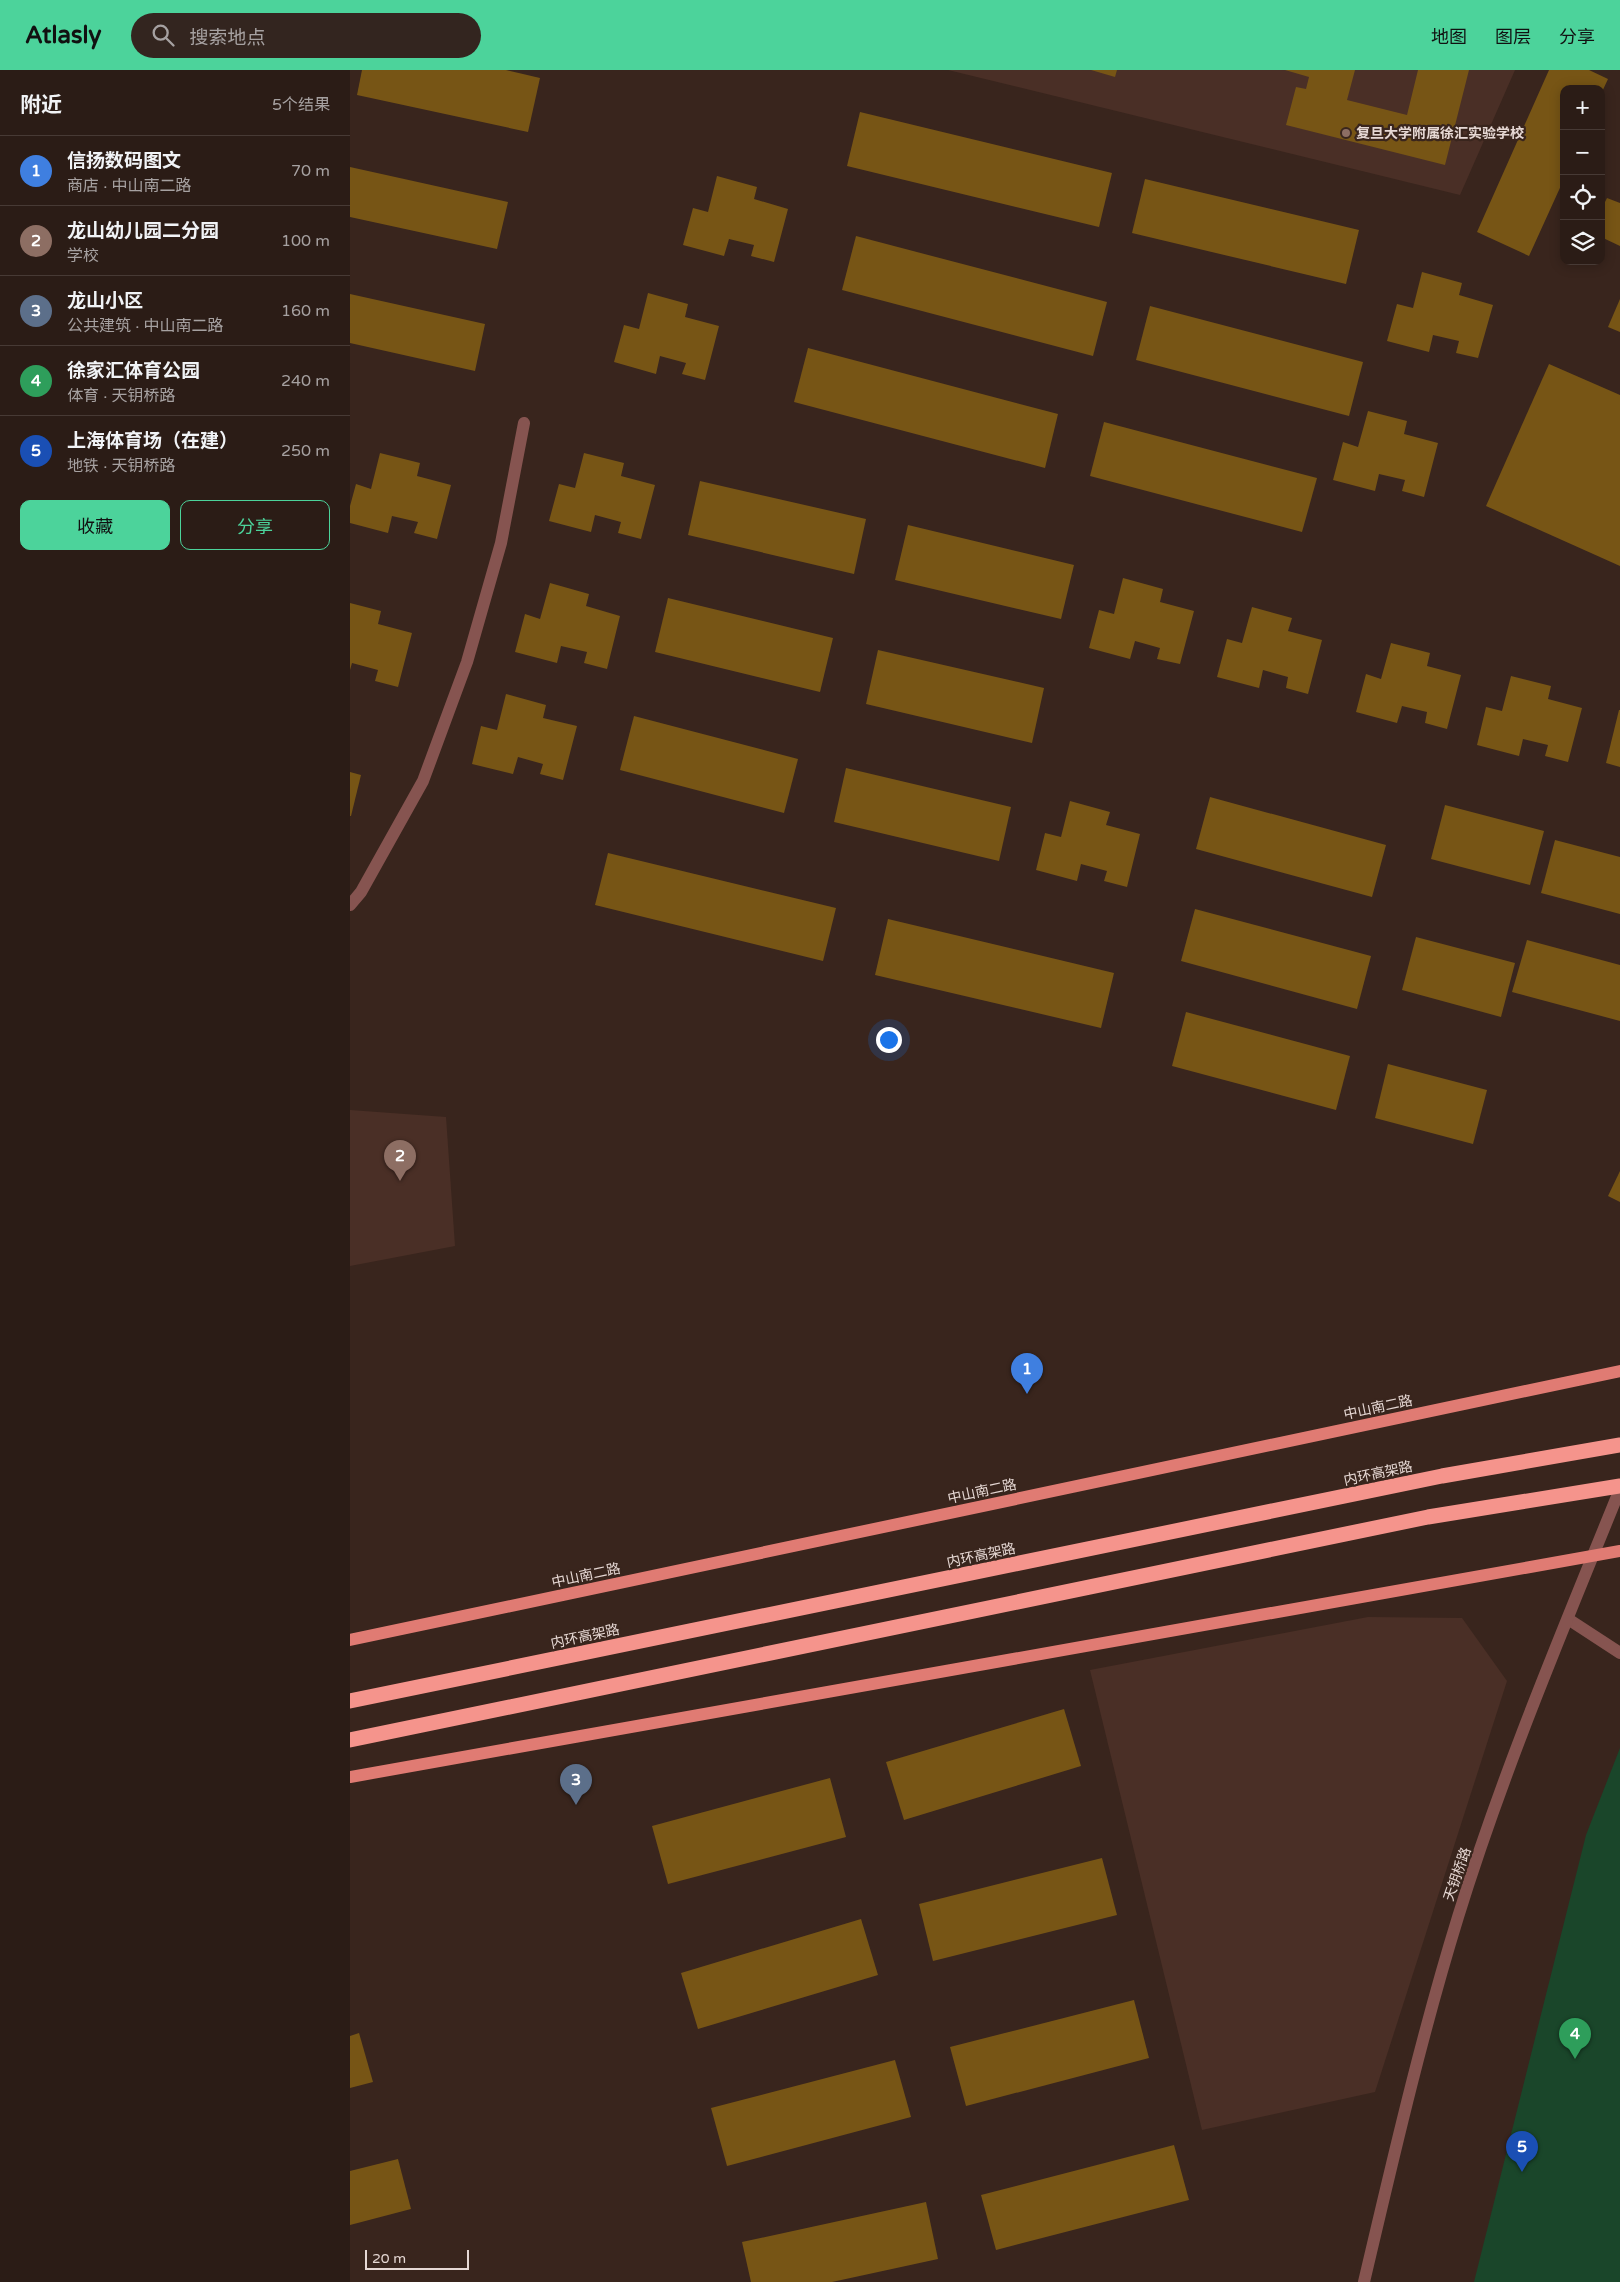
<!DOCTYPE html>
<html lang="zh">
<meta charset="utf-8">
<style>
:root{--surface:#2b1c16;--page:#33251f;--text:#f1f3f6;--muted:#a6a1a1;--line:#473a35;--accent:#4cd39b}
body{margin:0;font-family:"Varela Round","Noto Sans SC",sans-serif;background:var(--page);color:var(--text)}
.controls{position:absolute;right:15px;top:15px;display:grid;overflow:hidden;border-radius:10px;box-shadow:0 2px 12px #0003}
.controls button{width:45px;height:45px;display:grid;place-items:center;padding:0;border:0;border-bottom:1px solid var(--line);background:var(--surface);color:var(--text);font:25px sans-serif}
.scale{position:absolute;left:15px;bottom:12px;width:104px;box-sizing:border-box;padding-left:5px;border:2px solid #e6d8d4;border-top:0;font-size:14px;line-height:18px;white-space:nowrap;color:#e6d8d4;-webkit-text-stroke:4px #39251d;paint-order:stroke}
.you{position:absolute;left:538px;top:969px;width:18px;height:18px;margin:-12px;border:4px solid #fff;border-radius:50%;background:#1a73e8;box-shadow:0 0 0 8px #1a73e833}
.badge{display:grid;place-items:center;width:32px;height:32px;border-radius:50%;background:var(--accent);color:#fff;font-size:16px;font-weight:700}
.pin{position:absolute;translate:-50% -41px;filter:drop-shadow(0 1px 2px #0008)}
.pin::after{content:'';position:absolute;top:26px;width:18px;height:15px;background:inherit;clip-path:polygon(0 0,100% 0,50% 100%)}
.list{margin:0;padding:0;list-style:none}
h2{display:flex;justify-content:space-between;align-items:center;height:65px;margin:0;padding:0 20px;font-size:21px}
h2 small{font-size:16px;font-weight:400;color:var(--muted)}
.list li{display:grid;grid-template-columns:32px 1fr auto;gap:15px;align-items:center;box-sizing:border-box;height:70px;padding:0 20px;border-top:1px solid var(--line)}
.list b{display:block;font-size:19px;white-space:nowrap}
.list p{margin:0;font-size:16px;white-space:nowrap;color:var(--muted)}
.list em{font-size:16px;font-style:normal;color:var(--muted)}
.actions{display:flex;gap:10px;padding:15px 20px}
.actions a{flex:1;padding:11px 0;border:1px solid var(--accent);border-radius:10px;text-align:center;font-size:18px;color:var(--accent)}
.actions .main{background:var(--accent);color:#111}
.icon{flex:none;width:28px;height:28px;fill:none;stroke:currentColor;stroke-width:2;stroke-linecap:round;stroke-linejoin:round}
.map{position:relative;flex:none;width:1270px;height:2212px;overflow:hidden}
header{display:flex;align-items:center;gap:30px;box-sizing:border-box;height:70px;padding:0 25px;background:var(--accent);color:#111}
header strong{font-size:24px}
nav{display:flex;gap:28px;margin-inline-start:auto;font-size:18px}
.search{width:350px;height:45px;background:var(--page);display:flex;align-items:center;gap:12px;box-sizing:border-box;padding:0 18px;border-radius:28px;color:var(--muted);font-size:19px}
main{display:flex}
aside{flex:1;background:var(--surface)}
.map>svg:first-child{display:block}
</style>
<header>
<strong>Atlasly</strong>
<div class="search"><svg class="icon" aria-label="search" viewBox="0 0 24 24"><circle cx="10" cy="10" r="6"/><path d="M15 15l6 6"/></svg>搜索地点</div>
<nav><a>地图</a><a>图层</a><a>分享</a></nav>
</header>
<main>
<aside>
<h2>附近<small>5个结果</small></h2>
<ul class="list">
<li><span class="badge" style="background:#3f7fe0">1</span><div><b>信扬数码图文</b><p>商店 · 中山南二路</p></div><em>70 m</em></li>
<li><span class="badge" style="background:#8d6e63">2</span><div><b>龙山幼儿园二分园</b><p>学校</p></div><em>100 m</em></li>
<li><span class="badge" style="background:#5c6f8a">3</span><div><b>龙山小区</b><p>公共建筑 · 中山南二路</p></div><em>160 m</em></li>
<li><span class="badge" style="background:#2e9e5b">4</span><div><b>徐家汇体育公园</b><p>体育 · 天钥桥路</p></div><em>240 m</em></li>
<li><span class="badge" style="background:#1a4fb4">5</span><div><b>上海体育场（在建）</b><p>地铁 · 天钥桥路</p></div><em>250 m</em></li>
</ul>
<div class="actions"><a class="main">收藏</a><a>分享</a></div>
</aside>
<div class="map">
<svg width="1270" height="2212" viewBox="0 0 1270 2212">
<rect width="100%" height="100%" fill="#39251d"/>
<g fill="#4a2f26">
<path d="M 598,0 L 1165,0 L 1110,125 Z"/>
<path d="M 0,1040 L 96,1047 L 105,1176 L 0,1196 Z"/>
<path d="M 1018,1547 L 1112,1548 L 1157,1611 L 1025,2022 L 852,2060 L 740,1600 Z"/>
</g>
<path fill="#1a462a" d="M 1270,1678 L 1270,2212 L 1124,2212 L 1236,1765 Z"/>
<g fill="#775515">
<path d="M 12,0 L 156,0 L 190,8 L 178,62 L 7,25 Z"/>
<path d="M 741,0 L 767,0 L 765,7 Z"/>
<path d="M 935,0 L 1005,0 L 997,30 L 1057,45 L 1068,0 L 1119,0 L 1095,95 L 936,55 L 946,17 L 956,19 L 959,7 Z"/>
<path d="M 1199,0 L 1239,0 L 1258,9 L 1251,24 L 1251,19 L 1214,19 L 1214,109 L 1179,186 L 1127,162 Z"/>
<path d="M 510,42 L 762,103 L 749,157 L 497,96 Z"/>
<path d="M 0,97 L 158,132 L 147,179 L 0,147 Z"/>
<path d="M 367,106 L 407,117 L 404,129 L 438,139 L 424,192 L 401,186 L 404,175 L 379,169 L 374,186 L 333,175 L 343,138 L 358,142 Z"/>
<path d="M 795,109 L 1009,160 L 996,214 L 782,163 Z"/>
<path d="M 1257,128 L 1270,133 L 1270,176 L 1251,167 L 1251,140 Z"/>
<path d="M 506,166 L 757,232 L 743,286 L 492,220 Z"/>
<path d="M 1072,202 L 1112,213 L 1109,225 L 1143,235 L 1128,288 L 1106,283 L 1109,271 L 1083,265 L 1079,282 L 1037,271 L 1047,234 L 1063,238 Z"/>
<path d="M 298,223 L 338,234 L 335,247 L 369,256 L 355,310 L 332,304 L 336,293 L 310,286 L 306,304 L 264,292 L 274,255 L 289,259 Z"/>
<path d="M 0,224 L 135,254 L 125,301 L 0,273 Z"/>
<path d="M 1270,229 L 1270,262 L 1258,257 Z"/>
<path d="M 800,236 L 1013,292 L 999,346 L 786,290 Z"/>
<path d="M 458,278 L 708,344 L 695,398 L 444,332 Z"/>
<path d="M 1199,294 L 1270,325 L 1270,496 L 1136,436 Z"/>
<path d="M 1018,341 L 1057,351 L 1054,364 L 1088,373 L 1074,427 L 1052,421 L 1055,410 L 1029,404 L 1025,421 L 983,410 L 993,372 L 1008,377 Z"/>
<path d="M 754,352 L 967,408 L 952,462 L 740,406 Z"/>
<path d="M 30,383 L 70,393 L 67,406 L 101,415 L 87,469 L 64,463 L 68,452 L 42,446 L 38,463 L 0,453 L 0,436 L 6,414 L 21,419 Z"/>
<path d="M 234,383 L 274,393 L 271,406 L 305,415 L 291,469 L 268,463 L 271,452 L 245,445 L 241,462 L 199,451 L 209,414 L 225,418 Z"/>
<path d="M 350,411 L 516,449 L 504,504 L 338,465 Z"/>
<path d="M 558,455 L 724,495 L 711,549 L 545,510 Z"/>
<path d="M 773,508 L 813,519 L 810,532 L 844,541 L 830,594 L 807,589 L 810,578 L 785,571 L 780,589 L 739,578 L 749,540 L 764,544 Z"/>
<path d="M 200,513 L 239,524 L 236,536 L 270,546 L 257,599 L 234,593 L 237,582 L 211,576 L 207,593 L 165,582 L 175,544 L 190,549 Z"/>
<path d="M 318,528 L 483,568 L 470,622 L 305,582 Z"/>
<path d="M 0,533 L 31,541 L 28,554 L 62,563 L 48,617 L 25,611 L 28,600 L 2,593 L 0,600 Z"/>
<path d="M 902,537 L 942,548 L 938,561 L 972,570 L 958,624 L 936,618 L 938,607 L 913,600 L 909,618 L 867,607 L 877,569 L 892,573 Z"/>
<path d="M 1041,573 L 1080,583 L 1077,596 L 1111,605 L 1097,659 L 1075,653 L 1077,642 L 1052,636 L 1047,653 L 1006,642 L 1016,604 L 1031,609 Z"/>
<path d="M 528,580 L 694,618 L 682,673 L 516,634 Z"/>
<path d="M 1161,606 L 1201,616 L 1198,629 L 1232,638 L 1218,692 L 1195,686 L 1198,675 L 1173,669 L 1169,686 L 1127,675 L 1136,637 L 1152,641 Z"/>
<path d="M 156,624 L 196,635 L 193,648 L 227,656 L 213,710 L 190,704 L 193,694 L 168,687 L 163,704 L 122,694 L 131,656 L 147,660 Z"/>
<path d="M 1269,640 L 1270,640 L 1270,697 L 1256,693 Z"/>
<path d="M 284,646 L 448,689 L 434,743 L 270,700 Z"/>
<path d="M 496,698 L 661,737 L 649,791 L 484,752 Z"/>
<path d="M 0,702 L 11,705 L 1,746 L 0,746 Z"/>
<path d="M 860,727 L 1036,775 L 1022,827 L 846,779 Z"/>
<path d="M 720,731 L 760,742 L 756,755 L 790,764 L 777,817 L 754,811 L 757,801 L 731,794 L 727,811 L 686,800 L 695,763 L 711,767 Z"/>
<path d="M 1095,735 L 1194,761 L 1180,815 L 1081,789 Z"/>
<path d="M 1205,770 L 1270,787 L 1270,844 L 1191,823 Z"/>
<path d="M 258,783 L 486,838 L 473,891 L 245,835 Z"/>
<path d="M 845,839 L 1021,886 L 1007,939 L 831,891 Z"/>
<path d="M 538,849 L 764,903 L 751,958 L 525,905 Z"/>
<path d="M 1066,867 L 1165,893 L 1151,947 L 1052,920 Z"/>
<path d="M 1177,870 L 1270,895 L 1270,951 L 1162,922 Z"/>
<path d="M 836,942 L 1000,986 L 986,1040 L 822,996 Z"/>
<path d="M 1038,994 L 1137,1020 L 1123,1074 L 1025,1048 Z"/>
<path d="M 1270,1101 L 1270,1132 L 1258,1126 Z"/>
<path d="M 714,1639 L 731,1696 L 554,1750 L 536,1692 Z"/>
<path d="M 480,1708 L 496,1767 L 318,1814 L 302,1756 Z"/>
<path d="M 752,1788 L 767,1845 L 583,1891 L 569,1834 Z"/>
<path d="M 511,1849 L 528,1905 L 348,1959 L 331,1903 Z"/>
<path d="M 784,1930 L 799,1988 L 616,2036 L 600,1977 Z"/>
<path d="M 9,1963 L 23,2012 L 0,2018 L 0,1966 Z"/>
<path d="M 545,1990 L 561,2047 L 377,2096 L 361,2038 Z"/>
<path d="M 824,2075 L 839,2130 L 646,2180 L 631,2125 Z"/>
<path d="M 48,2089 L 61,2139 L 0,2155 L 0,2101 Z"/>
<path d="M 576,2132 L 588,2189 L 482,2212 L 401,2212 L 392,2172 Z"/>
</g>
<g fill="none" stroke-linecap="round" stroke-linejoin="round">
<g stroke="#865450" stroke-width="12">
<path d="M 0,835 L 11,822 L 73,711 L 117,592 L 151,473 L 174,353"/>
<path d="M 1218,1549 L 1270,1583"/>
<path d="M 1014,2212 C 1043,2089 1071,1967 1108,1847 C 1153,1701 1213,1560 1270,1419"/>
</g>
<g stroke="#e07b73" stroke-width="12">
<path d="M 0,1570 L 1270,1301"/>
<path d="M 0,1707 L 1270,1481"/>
</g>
<g stroke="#f5948c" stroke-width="15">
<path d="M 0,1631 L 1092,1406 L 1270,1375"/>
<path d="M 0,1670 L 1078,1447 L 1270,1416"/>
</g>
</g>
<circle fill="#8d6e63" stroke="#39251d" stroke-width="2" cx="996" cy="63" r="5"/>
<g text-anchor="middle" stroke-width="4.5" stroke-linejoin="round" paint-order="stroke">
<g font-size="14" font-weight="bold" fill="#e6d8d4" stroke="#39251d" text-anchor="start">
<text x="1006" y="68">复旦大学附属徐汇实验学校</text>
</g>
<g font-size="14" fill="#e6d8d4" stroke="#39251d">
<text transform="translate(1028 1337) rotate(-12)" y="5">中山南二路</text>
<text transform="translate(1028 1403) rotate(-12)" y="5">内环高架路</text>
<text transform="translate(632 1421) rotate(-12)" y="5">中山南二路</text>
<text transform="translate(631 1485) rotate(-12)" y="5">内环高架路</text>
<text transform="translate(236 1505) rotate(-12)" y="5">中山南二路</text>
<text transform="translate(235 1566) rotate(-12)" y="5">内环高架路</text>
<text transform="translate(1107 1804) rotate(-71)" y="5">天钥桥路</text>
</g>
</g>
</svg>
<div class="controls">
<button>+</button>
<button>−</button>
<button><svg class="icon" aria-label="locate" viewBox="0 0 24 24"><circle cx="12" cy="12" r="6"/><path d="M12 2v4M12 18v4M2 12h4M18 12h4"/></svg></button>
<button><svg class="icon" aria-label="layers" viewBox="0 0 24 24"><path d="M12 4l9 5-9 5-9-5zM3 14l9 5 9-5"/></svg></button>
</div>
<div class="scale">20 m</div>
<div class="you"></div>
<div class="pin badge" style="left:677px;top:1324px;background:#3f7fe0">1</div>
<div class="pin badge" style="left:50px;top:1111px;background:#8d6e63">2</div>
<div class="pin badge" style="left:226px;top:1735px;background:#5c6f8a">3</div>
<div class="pin badge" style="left:1225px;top:1989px;background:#2e9e5b">4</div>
<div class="pin badge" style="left:1172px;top:2102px;background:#1a4fb4">5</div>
</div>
</main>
